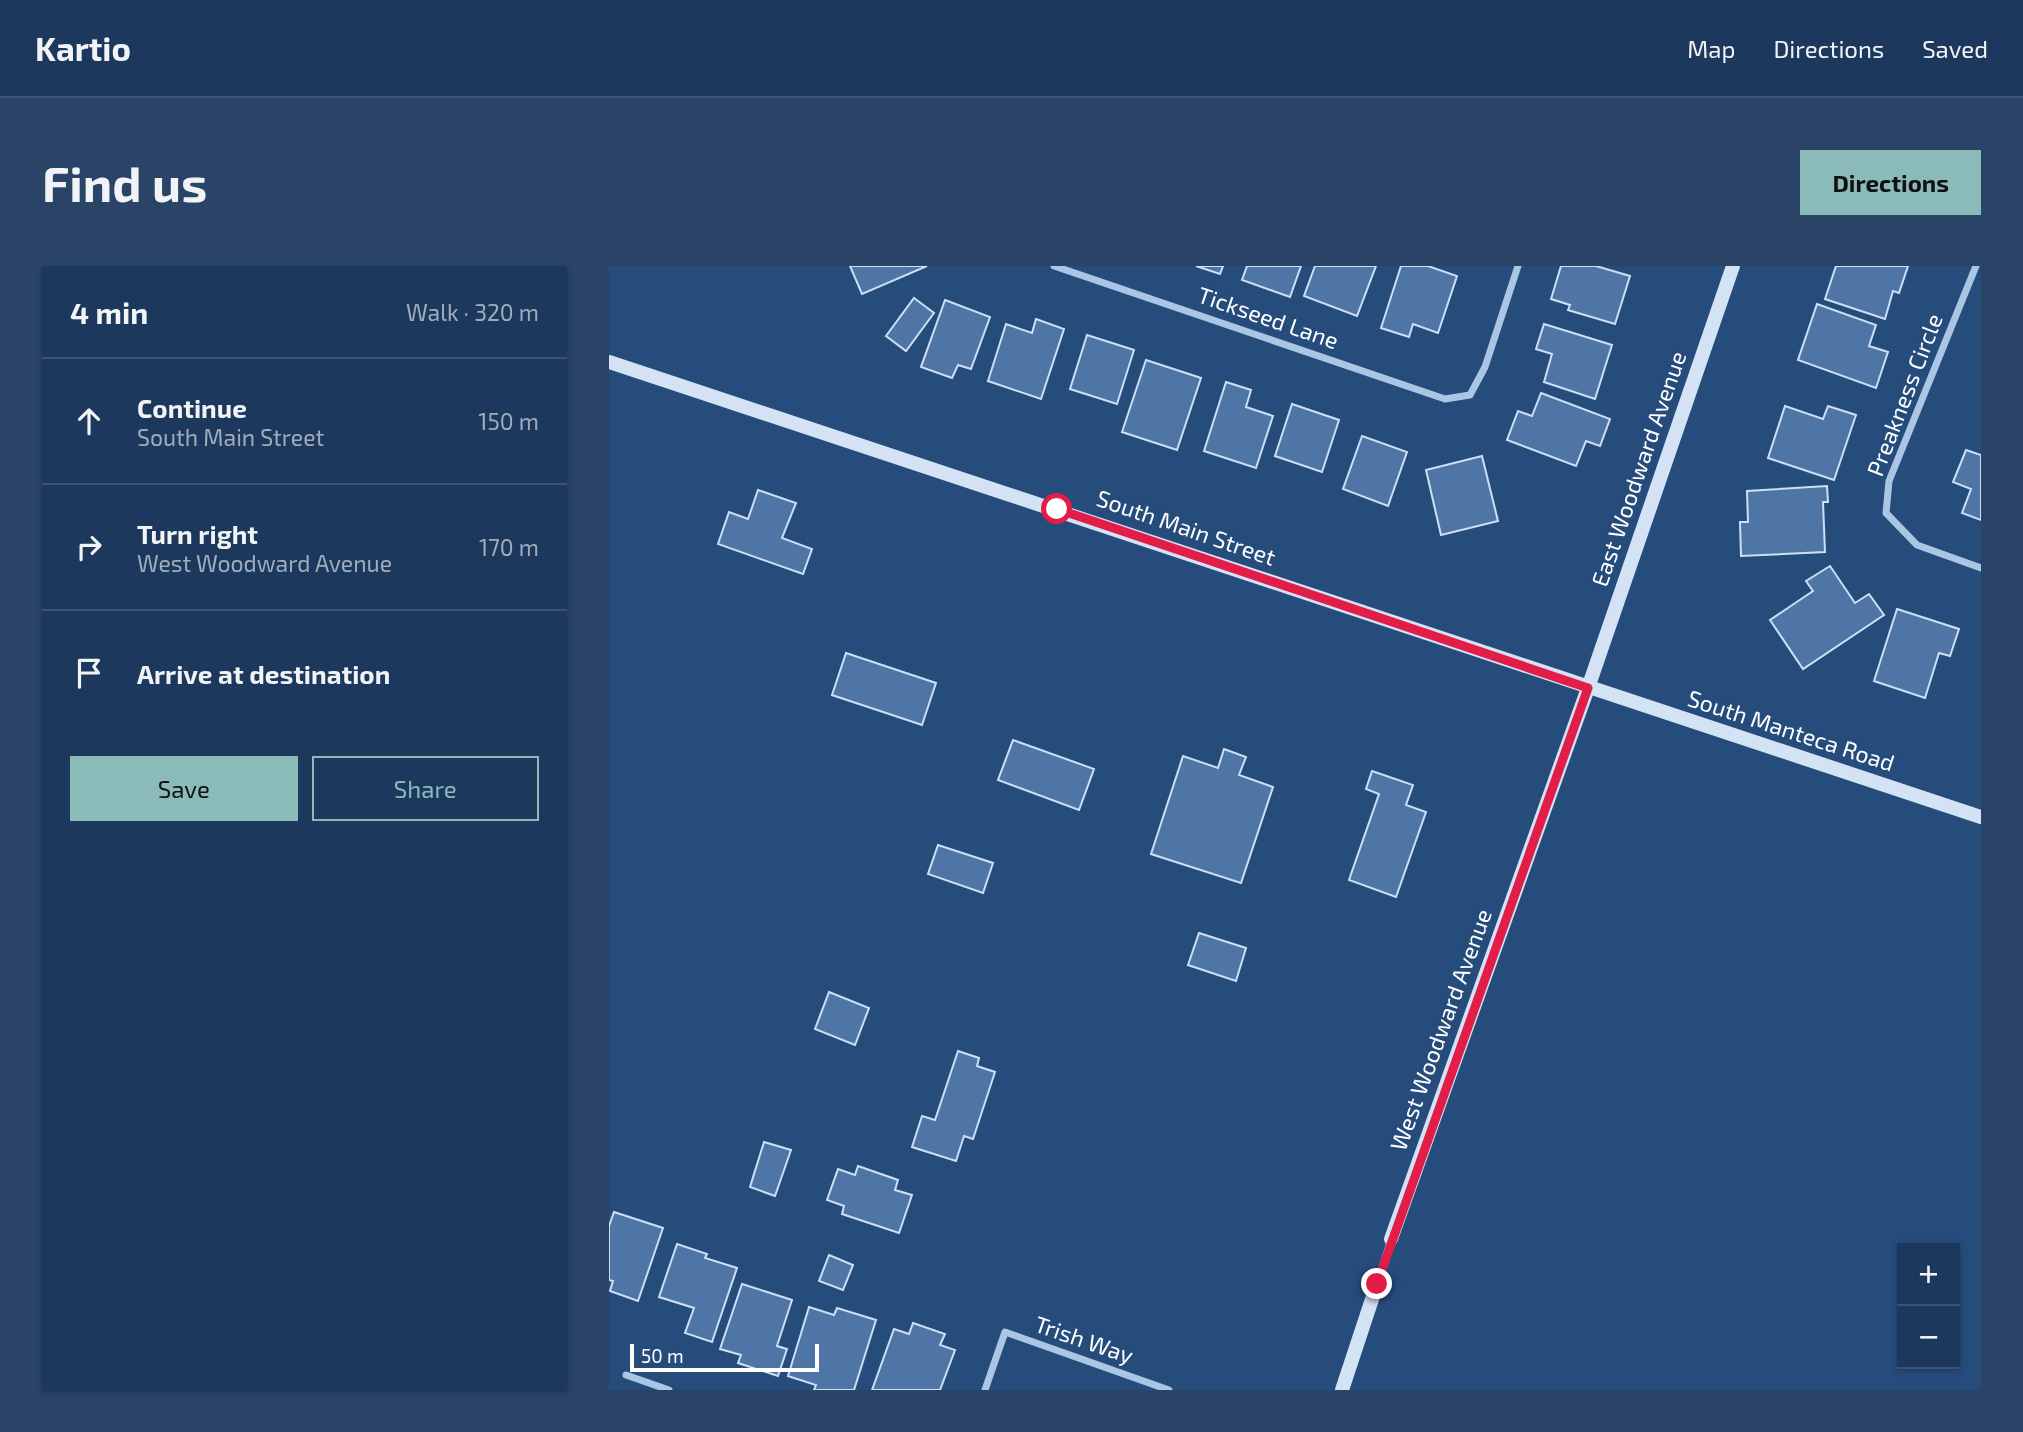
<!DOCTYPE html>
<meta charset="utf-8">
<style>
:root{--surface:#1c395d;--page:#294466;--text:#f1f3f6;--muted:#a0acbc;--line:#3a5372;--accent:#8bbbb9}
body{margin:0;font-family:"Exo 2",sans-serif;background:var(--page);color:var(--text)}
.controls{position:absolute;right:21px;bottom:21px;display:grid;overflow:hidden;border-radius:0px;box-shadow:0 2px 5px #0004}
.controls button{width:63px;height:63px;display:grid;place-items:center;padding:0;border:0;border-bottom:2px solid var(--line);background:var(--surface);color:var(--text);font:35px sans-serif}
.scale{position:absolute;left:21px;bottom:18px;width:189px;box-sizing:border-box;padding-left:7px;border:4px solid #fff;border-top:0;font-size:19px;line-height:24px;white-space:nowrap;color:#fff;-webkit-text-stroke:5px #264c7c;paint-order:stroke}
.stop{position:absolute;width:21px;height:21px;margin:-16px;border:5px solid #e11d48;border-radius:50%;background:#fff}
.stop.end{background:#e11d48;border-color:#fff;box-shadow:0 2px 7px #0008}
.list{margin:0;padding:0;list-style:none}
h2{display:flex;justify-content:space-between;align-items:center;height:91px;margin:0;padding:0 28px;font-size:30px}
h2 small{font-size:23px;font-weight:400;color:var(--muted)}
.list li{display:grid;grid-template-columns:46px 1fr auto;gap:21px;align-items:center;box-sizing:border-box;height:126px;padding:0 28px;border-top:2px solid var(--line)}
.list b{display:block;font-size:26px;white-space:nowrap}
.list p{margin:0;font-size:23px;white-space:nowrap;color:var(--muted)}
.list em{font-size:23px;font-style:normal;color:var(--muted)}
.actions{display:flex;gap:14px;padding:21px 28px}
.actions a{flex:1;padding:16px 0;border:2px solid var(--accent);border-radius:0px;text-align:center;font-size:24px;color:var(--accent)}
.actions .main{background:var(--accent);color:#111}
.icon{flex:none;width:38px;height:38px;fill:none;stroke:currentColor;stroke-width:2;stroke-linecap:round;stroke-linejoin:round}
.map{position:relative;flex:none;width:1372px;height:1124px;overflow:hidden;border-radius:0px}
header{display:flex;align-items:center;gap:42px;box-sizing:border-box;height:98px;padding:0 35px;background:var(--surface);border-bottom:2px solid var(--line)}
header strong{font-size:33px}
nav{display:flex;gap:38px;margin-inline-start:auto;font-size:24px}
.intro{display:flex;align-items:center;justify-content:space-between;box-sizing:border-box;height:168px;padding:0 42px}
h1{margin:0;font-size:49px}
.button{padding:18px 32px;border-radius:0px;background:var(--accent);color:#111;font-size:24px;font-weight:700}
main{display:flex;gap:42px;padding:0 42px}
aside{flex:1;background:var(--surface);border-radius:0px;box-shadow:0 2px 5px #0004}
.map>svg:first-child{display:block}
</style>
<header>
<strong>Kartio</strong>
<nav><a>Map</a><a>Directions</a><a>Saved</a></nav>
</header>
<div class="intro"><h1>Find us</h1><a class="button">Directions</a></div>
<main>
<aside>
<h2>4 min<small>Walk · 320 m</small></h2>
<ul class="list">
<li><svg class="icon" aria-label="ahead" viewBox="0 0 24 24"><path d="M12 20V5M6 11l6-6 6 6"/></svg><div><b>Continue</b><p>South Main Street</p></div><em>150 m</em></li>
<li><svg class="icon" aria-label="right" viewBox="0 0 24 24"><path d="M7 20v-9h11M14 6l5 5-5 5"/></svg><div><b>Turn right</b><p>West Woodward Avenue</p></div><em>170 m</em></li>
<li><svg class="icon" aria-label="arrive" viewBox="0 0 24 24"><path d="M6 21V4h12l-3 4 3 4H6"/></svg><div><b>Arrive at destination</b></div></li>
</ul>
<div class="actions"><a class="main">Save</a><a>Share</a></div>
</aside>
<div class="map">
<svg width="1372" height="1124" viewBox="0 0 1372 1124">
<rect width="100%" height="100%" fill="#264c7c"/>
<g fill="#4e75a5" stroke="#cddff4" stroke-width="2">
<path d="M 241,0 L 318,0 L 253,28 Z"/>
<path d="M 587,0 L 614,0 L 611,8 Z"/>
<path d="M 638,0 L 692,0 L 681,31 L 633,14 Z"/>
<path d="M 706,0 L 767,0 L 748,50 L 695,30 Z"/>
<path d="M 792,0 L 819,0 L 848,10 L 829,67 L 804,58 L 800,71 L 772,62 Z"/>
<path d="M 952,0 L 987,0 L 1021,10 L 1006,58 L 959,44 L 961,39 L 942,33 Z"/>
<path d="M 1227,0 L 1299,0 L 1290,27 L 1284,25 L 1276,53 L 1216,33 Z"/>
<path d="M 305,32 L 325,47 L 297,85 L 277,70 Z"/>
<path d="M 336,34 L 381,51 L 362,103 L 349,99 L 343,112 L 312,101 Z"/>
<path d="M 1208,38 L 1267,59 L 1260,80 L 1279,86 L 1267,122 L 1189,94 Z"/>
<path d="M 427,53 L 455,63 L 432,133 L 379,115 L 397,58 L 423,67 Z"/>
<path d="M 935,58 L 1003,79 L 986,133 L 935,116 L 943,88 L 927,83 Z"/>
<path d="M 478,69 L 525,84 L 508,138 L 461,123 Z"/>
<path d="M 537,94 L 592,112 L 568,184 L 513,166 Z"/>
<path d="M 617,116 L 642,124 L 637,141 L 664,150 L 647,202 L 595,185 Z"/>
<path d="M 932,127 L 1001,153 L 991,180 L 977,175 L 967,200 L 898,174 L 909,145 L 923,150 Z"/>
<path d="M 683,138 L 730,154 L 713,206 L 666,190 Z"/>
<path d="M 1176,140 L 1214,153 L 1219,140 L 1247,149 L 1225,214 L 1159,192 Z"/>
<path d="M 753,170 L 798,186 L 779,240 L 734,223 Z"/>
<path d="M 1357,184 L 1372,189 L 1372,254 L 1353,247 L 1362,223 L 1344,216 Z"/>
<path d="M 873,190 L 889,255 L 832,269 L 817,204 Z"/>
<path d="M 1218,220 L 1219,236 L 1214,236 L 1216,286 L 1132,290 L 1131,256 L 1139,256 L 1138,225 Z"/>
<path d="M 149,224 L 187,237 L 173,272 L 203,283 L 194,308 L 109,278 L 120,246 L 139,253 Z"/>
<path d="M 1221,300 L 1246,337 L 1260,328 L 1275,349 L 1194,403 L 1161,354 L 1204,325 L 1197,315 Z"/>
<path d="M 1288,343 L 1350,363 L 1341,390 L 1330,387 L 1316,432 L 1265,415 Z"/>
<path d="M 237,387 L 327,417 L 313,459 L 223,429 Z"/>
<path d="M 404,474 L 485,503 L 470,544 L 389,514 Z"/>
<path d="M 615,483 L 637,491 L 630,509 L 664,521 L 632,617 L 542,588 L 574,490 L 609,502 Z"/>
<path d="M 763,505 L 804,519 L 797,539 L 817,546 L 787,631 L 740,614 L 770,528 L 757,523 Z"/>
<path d="M 329,579 L 384,597 L 374,627 L 319,608 Z"/>
<path d="M 590,667 L 637,682 L 627,715 L 579,699 Z"/>
<path d="M 220,726 L 260,742 L 246,779 L 206,763 Z"/>
<path d="M 349,785 L 370,792 L 368,800 L 386,806 L 364,873 L 355,870 L 347,895 L 303,881 L 313,850 L 326,854 Z"/>
<path d="M 155,876 L 182,884 L 166,930 L 141,921 Z"/>
<path d="M 249,900 L 289,914 L 286,924 L 303,929 L 290,967 L 233,948 L 235,940 L 218,934 L 229,903 L 246,909 Z"/>
<path d="M 5,946 L 54,962 L 29,1035 L 1,1025 L 4,1015 L 0,1014 L 0,960 Z"/>
<path d="M 68,978 L 98,988 L 96,992 L 128,1002 L 103,1076 L 76,1067 L 85,1042 L 50,1031 Z"/>
<path d="M 220,989 L 244,999 L 234,1024 L 210,1015 Z"/>
<path d="M 133,1018 L 183,1034 L 168,1080 L 178,1083 L 169,1110 L 129,1097 L 132,1089 L 111,1083 Z"/>
<path d="M 200,1041 L 225,1049 L 228,1042 L 267,1054 L 245,1124 L 205,1124 L 207,1119 L 179,1110 Z"/>
<path d="M 304,1057 L 336,1068 L 331,1079 L 346,1084 L 331,1124 L 263,1124 L 285,1063 L 300,1068 Z"/>
</g>
<g fill="none" stroke-linecap="round" stroke-linejoin="round">
<g stroke="#abc5e5" stroke-width="7">
<path d="M 445,0 L 836,133 L 861,129 L 876,101 L 909,0"/>
<path d="M 1367,0 L 1280,215 L 1277,247 L 1308,279 L 1372,302"/>
<path d="M 768,1018 L 782,973"/>
<path d="M 17,1109 L 60,1124"/>
<path d="M 376,1124 L 396,1066 L 560,1124"/>
</g>
<g stroke="#d4e2f5" stroke-width="14">
<path d="M 0,96 L 1372,551"/>
<path d="M 782,973 L 979,422 L 1124,0"/>
<path d="M 733,1124 L 768,1018"/>
</g>
</g>
<g fill="none" stroke-linecap="round" stroke-linejoin="round">
<path stroke="#e11d48" stroke-width="9" d="M 448,243 L 979,422 L 768,1018"/>
</g>
<g text-anchor="middle" stroke-width="6" stroke-linejoin="round" paint-order="stroke">
<g font-size="23" fill="#fff" stroke="#264c7c">
<text transform="translate(659 52) rotate(19)" y="8">Tickseed Lane</text>
<text transform="translate(1296 129) rotate(-69)" y="8">Preakness Circle</text>
<text transform="translate(1030 203) rotate(-71)" y="8">East Woodward Avenue</text>
<text transform="translate(577 262) rotate(19)" y="8">South Main Street</text>
<text transform="translate(1182 465) rotate(18)" y="8">South Manteca Road</text>
<text transform="translate(832 764) rotate(-70)" y="8">West Woodward Avenue</text>
<text transform="translate(475 1074) rotate(19)" y="8">Trish Way</text>
</g>
</g>
</svg>
<div class="controls">
<button>+</button>
<button>−</button>
</div>
<div class="scale">50 m</div>
<div class="stop" style="left:448px;top:243px"></div>
<div class="stop end" style="left:768px;top:1018px"></div>
</div>
</main>
